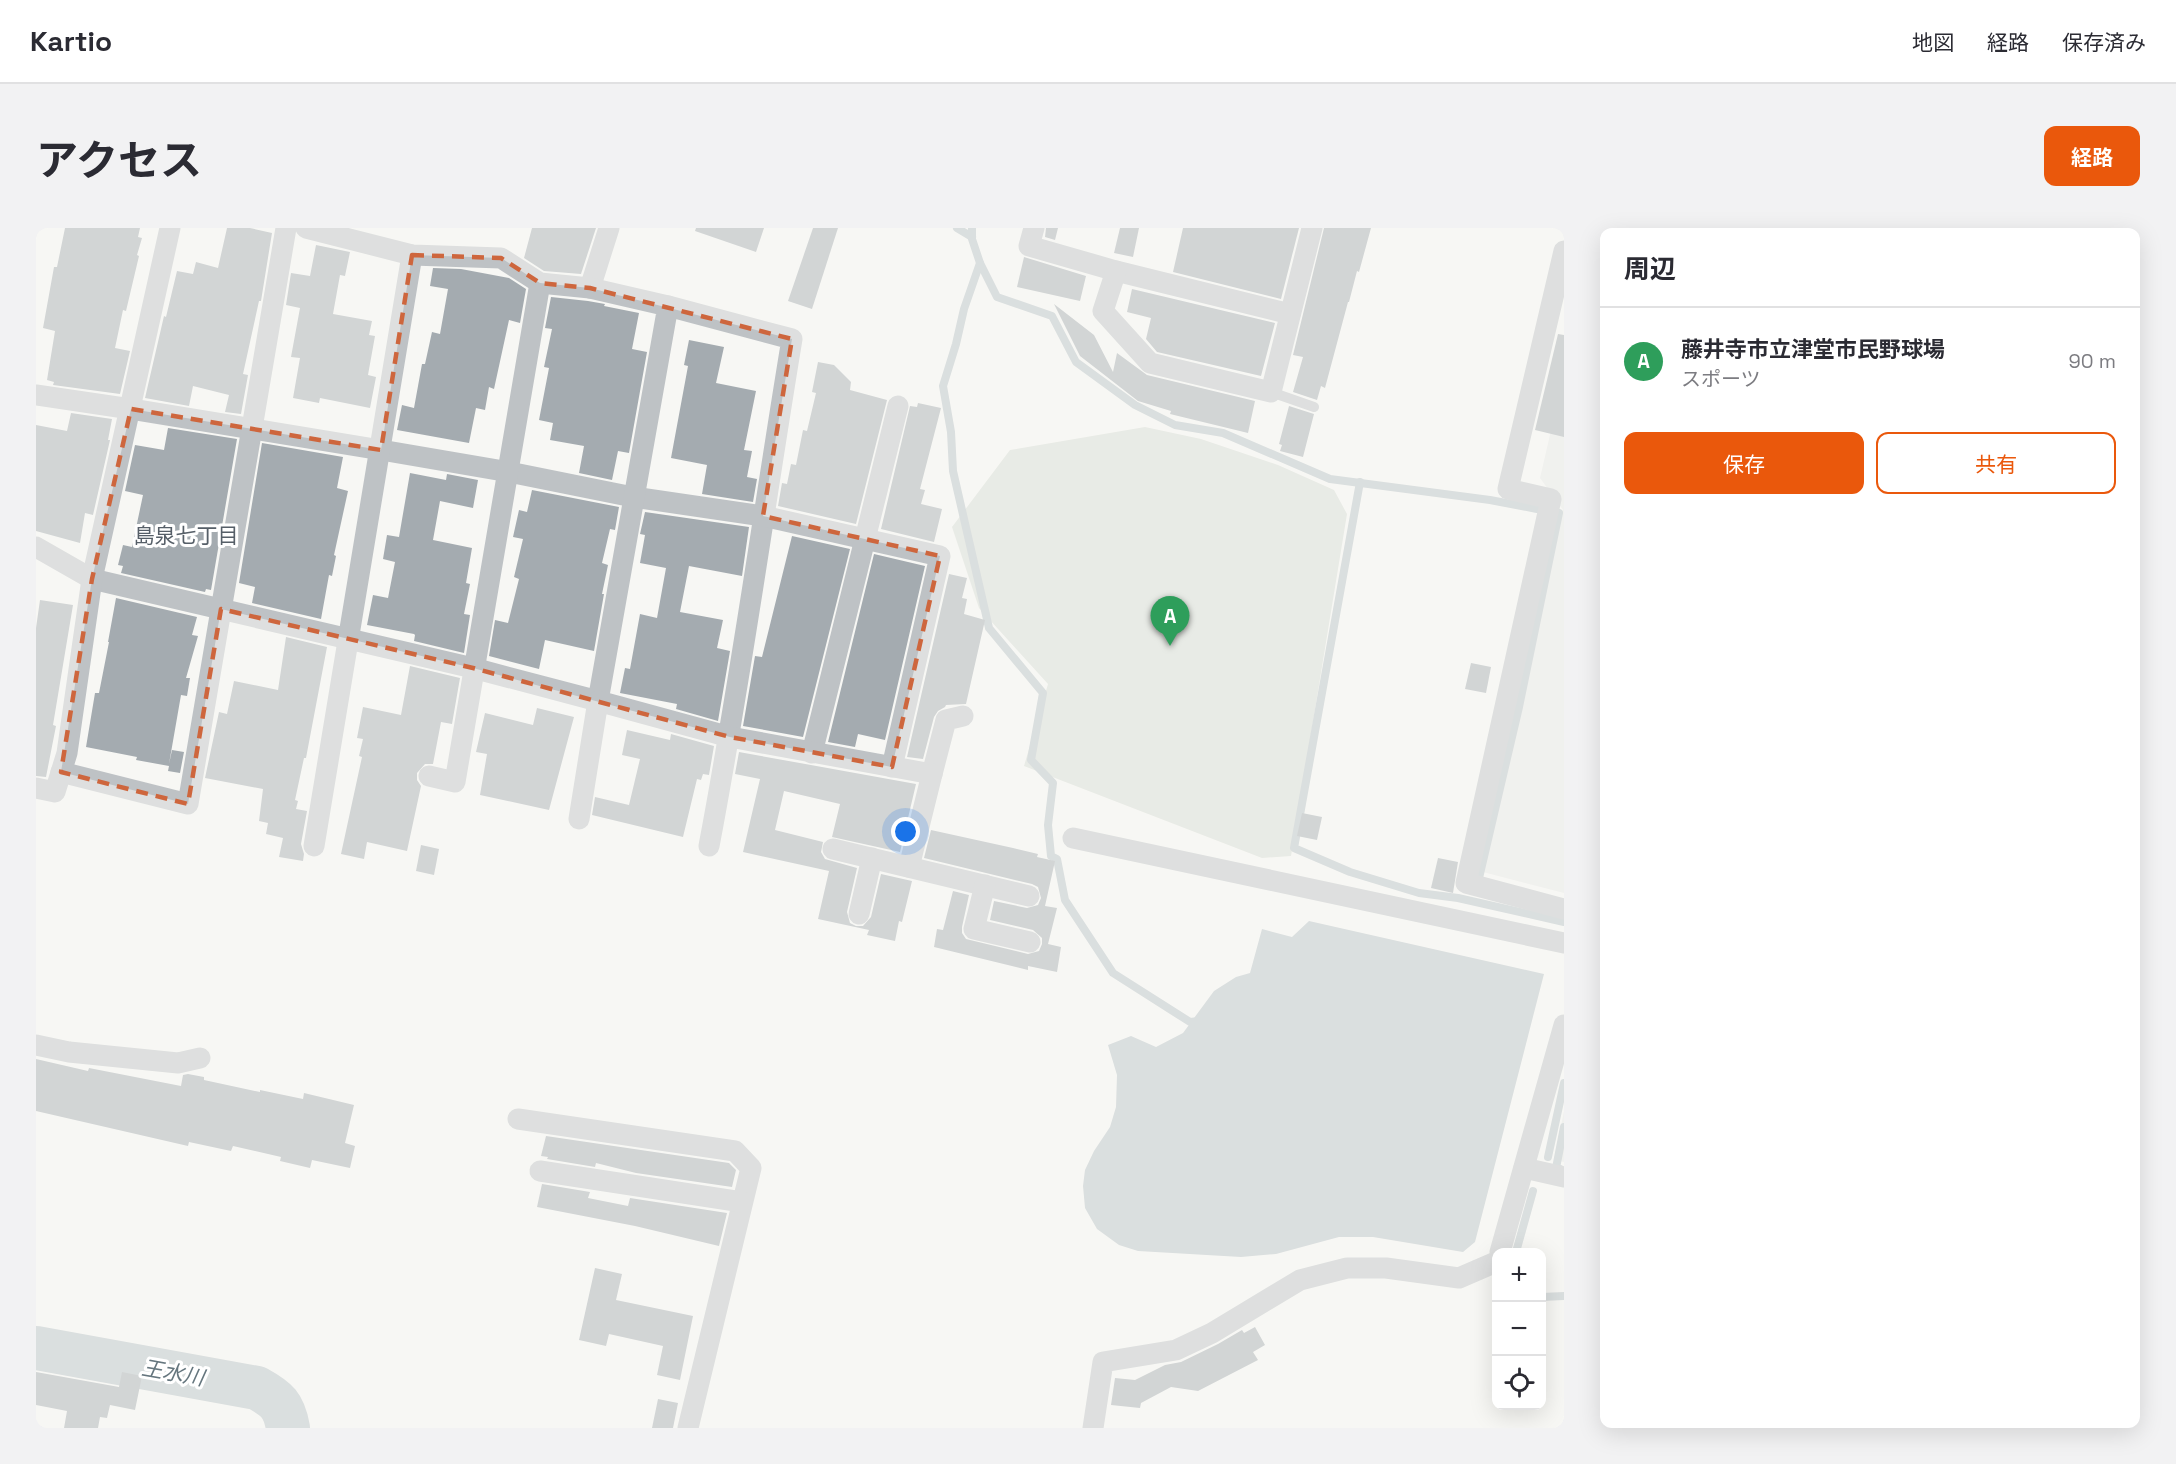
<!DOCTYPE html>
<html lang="ja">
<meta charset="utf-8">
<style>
:root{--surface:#fff;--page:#f2f2f3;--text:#2b2b33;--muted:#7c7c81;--line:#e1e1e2;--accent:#ea580c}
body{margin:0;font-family:"Space Grotesk","Noto Sans JP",sans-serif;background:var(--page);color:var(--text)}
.controls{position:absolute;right:18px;bottom:18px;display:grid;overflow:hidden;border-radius:12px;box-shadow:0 6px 24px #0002}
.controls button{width:54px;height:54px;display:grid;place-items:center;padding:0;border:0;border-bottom:2px solid var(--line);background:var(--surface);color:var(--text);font:30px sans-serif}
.you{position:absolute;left:870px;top:604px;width:21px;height:21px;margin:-15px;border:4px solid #fff;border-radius:50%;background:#1a73e8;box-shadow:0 0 0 9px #1a73e833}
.badge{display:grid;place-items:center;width:39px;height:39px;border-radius:50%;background:var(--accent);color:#fff;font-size:20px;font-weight:700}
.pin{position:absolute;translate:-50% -50px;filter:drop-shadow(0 2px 3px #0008)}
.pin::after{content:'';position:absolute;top:32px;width:21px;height:18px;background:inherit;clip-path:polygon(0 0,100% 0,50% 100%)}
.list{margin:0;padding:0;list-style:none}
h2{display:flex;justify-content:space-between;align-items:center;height:78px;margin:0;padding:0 24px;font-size:26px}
h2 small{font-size:20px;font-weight:400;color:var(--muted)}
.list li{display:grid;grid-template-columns:39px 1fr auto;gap:18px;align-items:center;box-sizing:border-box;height:108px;padding:0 24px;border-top:2px solid var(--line)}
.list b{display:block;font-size:22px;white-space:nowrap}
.list p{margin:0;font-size:20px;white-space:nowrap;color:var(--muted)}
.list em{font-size:20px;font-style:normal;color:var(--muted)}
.actions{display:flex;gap:12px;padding:18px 24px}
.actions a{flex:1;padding:14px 0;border:2px solid var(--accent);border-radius:12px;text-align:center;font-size:21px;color:var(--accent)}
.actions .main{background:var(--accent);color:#fff}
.icon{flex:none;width:33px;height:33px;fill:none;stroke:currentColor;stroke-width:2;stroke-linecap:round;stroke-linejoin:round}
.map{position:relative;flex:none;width:1528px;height:1200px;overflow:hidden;border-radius:12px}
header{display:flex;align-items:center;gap:36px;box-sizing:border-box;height:84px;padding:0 30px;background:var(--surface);border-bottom:2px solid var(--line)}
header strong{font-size:28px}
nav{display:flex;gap:33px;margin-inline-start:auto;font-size:21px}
.intro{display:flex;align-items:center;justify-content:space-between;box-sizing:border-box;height:144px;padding:0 36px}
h1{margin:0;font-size:42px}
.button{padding:15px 27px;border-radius:12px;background:var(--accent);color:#fff;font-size:21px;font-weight:700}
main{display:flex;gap:36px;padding:0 36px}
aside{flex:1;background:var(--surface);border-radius:12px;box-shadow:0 6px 24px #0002}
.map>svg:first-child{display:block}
</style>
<header>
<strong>Kartio</strong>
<nav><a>地図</a><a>経路</a><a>保存済み</a></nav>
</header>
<div class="intro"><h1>アクセス</h1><a class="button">経路</a></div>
<main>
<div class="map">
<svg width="1528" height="1200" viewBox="0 0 1528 1200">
<rect width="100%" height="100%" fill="#f7f7f4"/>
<g fill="#e7e8e7">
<path d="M 1528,146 L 1528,665 L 1443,643 L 1527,282 L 1504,250 Z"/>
<path d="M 1528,883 L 1528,934 L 1518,932 Z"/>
</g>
<path fill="#d6dbd4" d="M 1109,199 L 1165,211 L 1242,237 L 1298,262 L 1311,286 L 1255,628 L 1226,630 L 988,538 L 1012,456 L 943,380 L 916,299 L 974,222 Z"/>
<path fill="#b7c0c5" d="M 1273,693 L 1508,746 L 1439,1014 L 1427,1024 L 1337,1009 L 1303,1009 L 1240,1026 L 1205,1029 L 1102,1023 L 1083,1017 L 1061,1001 L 1049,980 L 1047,958 L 1049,942 L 1058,923 L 1074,899 L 1080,879 L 1081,847 L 1072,817 L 1095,808 L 1120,819 L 1147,805 L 1178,763 L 1200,749 L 1214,745 L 1226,701 L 1256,709 Z"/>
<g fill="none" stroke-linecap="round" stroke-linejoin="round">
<g stroke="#b7c0c5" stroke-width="8">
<path d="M 921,0 L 936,9"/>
<path d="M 936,0 L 936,11 L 944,35 L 928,81 L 920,116 L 907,158 L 915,204 L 917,243 L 953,400 L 1007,465 L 995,532 L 1017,555 L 1012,597 L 1015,628 L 1021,631 L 1029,672 L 1077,745 L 1154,794 L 1163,793"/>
<path d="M 944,35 L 961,69 L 1016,88 L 1040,134 L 1099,177 L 1139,197 L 1187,205 L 1294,251 L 1454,272 L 1501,281"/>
<path d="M 1324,254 L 1258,620 L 1314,644 L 1383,665 L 1422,670 L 1528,694"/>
<path d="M 1443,650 L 1483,479 L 1523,285"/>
<path d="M 1512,929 L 1528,855"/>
<path d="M 1524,941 L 1520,940 L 1528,899"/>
<path d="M 1480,1024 L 1497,963"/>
<path d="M 1506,1069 L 1528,1068"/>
</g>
<path stroke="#b7c0c5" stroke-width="44" d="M 0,1120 L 221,1160 C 241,1171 248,1177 252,1200"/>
</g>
<g fill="#a4abb0">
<path d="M 29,0 L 104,0 L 102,9 L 106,10 L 101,27 L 103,28 L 90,83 L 87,82 L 79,120 L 94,123 L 84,166 L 17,157 L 18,154 L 11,152 L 19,103 L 7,100 L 18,39 L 21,39 Z"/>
<path d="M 191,0 L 214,0 L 236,5 L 225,73 L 223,73 L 207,146 L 212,147 L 205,186 L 189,184 L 193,167 L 157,158 L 153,178 L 109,170 L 128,88 L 130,89 L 141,43 L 157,46 L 160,34 L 182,40 Z"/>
<path d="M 496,0 L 560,0 L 545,46 L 508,43 L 488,30 Z"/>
<path d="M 660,0 L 728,0 L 720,24 L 659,3 Z"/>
<path d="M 777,0 L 802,0 L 776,81 L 752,73 Z"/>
<path d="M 1010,0 L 1022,0 L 1019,12 L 1009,9 Z"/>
<path d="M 1084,0 L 1103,0 L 1097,29 L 1078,25 Z"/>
<path d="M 1147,0 L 1263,0 L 1245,71 L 1137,44 Z"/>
<path d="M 1288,0 L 1335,0 L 1323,44 L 1321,43 L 1313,74 L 1312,74 L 1289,160 L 1285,158 L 1281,172 L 1257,164 L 1267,129 L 1257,127 Z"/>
<path d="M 280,17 L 314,24 L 309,48 L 304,47 L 297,86 L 336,93 L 333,107 L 339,108 L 332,147 L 340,149 L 334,180 L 284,170 L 283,175 L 257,170 L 264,130 L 255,129 L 264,80 L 250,77 L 255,45 L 274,48 Z"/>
<path d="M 988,29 L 1050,48 L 1044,73 L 981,59 Z"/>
<path d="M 397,40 L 425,41 L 473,50 L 490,61 L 484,95 L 473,92 L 458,161 L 453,159 L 449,182 L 440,180 L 433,215 L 361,202 L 366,177 L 378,180 L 386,136 L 389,136 L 396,104 L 404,106 L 412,61 L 394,58 Z"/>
<path d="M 1096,61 L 1239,95 L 1225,148 L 1121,124 L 1110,111 L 1115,90 L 1091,84 Z"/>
<path d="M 515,69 L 552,73 L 569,76 L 568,78 L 603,85 L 596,121 L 611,124 L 593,225 L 582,223 L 576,252 L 543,245 L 548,218 L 514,212 L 517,195 L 503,192 L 513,140 L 508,139 L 516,101 L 509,100 Z"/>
<path d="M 1018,76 L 1058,107 L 1077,144 L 1081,125 L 1111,147 L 1219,173 L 1212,205 L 1134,186 L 1135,183 L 1102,173 L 1044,128 Z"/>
<path d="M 1522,106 L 1528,107 L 1528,209 L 1499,202 Z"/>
<path d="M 653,112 L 688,119 L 680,155 L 720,163 L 708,222 L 716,223 L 711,249 L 721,251 L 717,274 L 666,266 L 671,237 L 635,230 L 652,138 L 648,137 Z"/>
<path d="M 782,134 L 798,137 L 815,154 L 814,162 L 851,172 L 820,296 L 742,278 L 746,255 L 751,256 L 755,236 L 760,237 L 767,202 L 771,203 L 780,165 L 776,164 Z"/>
<path d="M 882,175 L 905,180 L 884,261 L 889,262 L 885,276 L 906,281 L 898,314 L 845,301 L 874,178 L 881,179 Z"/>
<path d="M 1253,178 L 1278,186 L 1267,229 L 1244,223 L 1246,217 L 1243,216 Z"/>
<path d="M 35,185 L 76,191 L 72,212 L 74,212 L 57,287 L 49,285 L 44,315 L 0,303 L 0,197 L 31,203 Z"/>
<path d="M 132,200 L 201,211 L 175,362 L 170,361 L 169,364 L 85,345 L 87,338 L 82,337 L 87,317 L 96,319 L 107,267 L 89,263 L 99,217 L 128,222 Z"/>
<path d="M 226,215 L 307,229 L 301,260 L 312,263 L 298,327 L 300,328 L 296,348 L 293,347 L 285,391 L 216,375 L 219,359 L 203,355 Z"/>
<path d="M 374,245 L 410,252 L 411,246 L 442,252 L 437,280 L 404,273 L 397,312 L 436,320 L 430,355 L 434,356 L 428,386 L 434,387 L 428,425 L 378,413 L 379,407 L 378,406 L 331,397 L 337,367 L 352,370 L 359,334 L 347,331 L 351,307 L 363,309 Z"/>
<path d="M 496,262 L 583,279 L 579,302 L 574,301 L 566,335 L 572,337 L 566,366 L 568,366 L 558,423 L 509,412 L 503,441 L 453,428 L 459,392 L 472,395 L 483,351 L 478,349 L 487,311 L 477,309 L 483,282 L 491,284 Z"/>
<path d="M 609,284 L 713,299 L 706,348 L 653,338 L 644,384 L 687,392 L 681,420 L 694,423 L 682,493 L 640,481 L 641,476 L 584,465 L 589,440 L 594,441 L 604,386 L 621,390 L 630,340 L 604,335 L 609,307 L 604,306 Z"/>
<path d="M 756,308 L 814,321 L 767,509 L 707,498 L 719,428 L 726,429 Z"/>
<path d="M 838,326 L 889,338 L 849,512 L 822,506 L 819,519 L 792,514 Z"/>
<path d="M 913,346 L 931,350 L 926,370 L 931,371 L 928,386 L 949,392 L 930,476 L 910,477 L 909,479 L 902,483 L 898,489 L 887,531 L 871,529 Z"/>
<path d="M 80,370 L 161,389 L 156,407 L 162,408 L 150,450 L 154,450 L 151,468 L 145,467 L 133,536 L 136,522 L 148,524 L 144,545 L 132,543 L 133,538 L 100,532 L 101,529 L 50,519 L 59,465 L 63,465 L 73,414 L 72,414 Z"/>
<path d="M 4,372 L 37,377 L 17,497 L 20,498 L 10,549 L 0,548 L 0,400 Z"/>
<path d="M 250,409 L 291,419 L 270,530 L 268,530 L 259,572 L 262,573 L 260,581 L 271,583 L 265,616 L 268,626 L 267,633 L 243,629 L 247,610 L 230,606 L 232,595 L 223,593 L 227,561 L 169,550 L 183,484 L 191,486 L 198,453 L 242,462 Z"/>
<path d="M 1435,435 L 1455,439 L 1450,465 L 1429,461 Z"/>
<path d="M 374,438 L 424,450 L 416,496 L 405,494 L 397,536 L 389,536 L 381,545 L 381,552 L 385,558 L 371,623 L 331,614 L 328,631 L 305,626 L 326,529 L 323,528 L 327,511 L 321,510 L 327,479 L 365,487 Z"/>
<path d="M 501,480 L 538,489 L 513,582 L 444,567 L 451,526 L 440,524 L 449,485 L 497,497 Z"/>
<path d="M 591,502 L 634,512 L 635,506 L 678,518 L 673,547 L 667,546 L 665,552 L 661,551 L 647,609 L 556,587 L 559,569 L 593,577 L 604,531 L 586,527 Z"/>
<path d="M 703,524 L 880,556 L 864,624 L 796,609 L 804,576 L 748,563 L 739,602 L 787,614 L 785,624 L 789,631 L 821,640 L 811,684 L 814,695 L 820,698 L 827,698 L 835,689 L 845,646 L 876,653 L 866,694 L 863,693 L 859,713 L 831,707 L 833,702 L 782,691 L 793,643 L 707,624 L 724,551 L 699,546 Z"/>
<path d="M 1266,585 L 1286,589 L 1281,612 L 1261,608 Z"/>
<path d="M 895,602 L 977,620 L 1002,626 L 1001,629 L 1019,633 L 1009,678 L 1021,680 L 1012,716 L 1025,719 L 1021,744 L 992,738 L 992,742 L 898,719 L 901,701 L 907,702 L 917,663 L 933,667 L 926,699 L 926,705 L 930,711 L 992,726 L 1003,723 L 1006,716 L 1006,710 L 997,702 L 954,692 L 958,673 L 991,680 L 1002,677 L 1005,670 L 1002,659 L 996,656 L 888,630 Z"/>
<path d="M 385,617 L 403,621 L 398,647 L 380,643 Z"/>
<path d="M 1402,630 L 1422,634 L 1417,665 L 1395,660 Z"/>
<path d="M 0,831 L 52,843 L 53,840 L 145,858 L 147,847 L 152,846 L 168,849 L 168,852 L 224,864 L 224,862 L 267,871 L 268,865 L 318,877 L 309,915 L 319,918 L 314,940 L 276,932 L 274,940 L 244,933 L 245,929 L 197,918 L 195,923 L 153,914 L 152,918 L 0,883 Z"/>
<path d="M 510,908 L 693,935 L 700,942 L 696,959 L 600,945 L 560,935 L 559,939 L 511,931 L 512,929 L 505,928 Z"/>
<path d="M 506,956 L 554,964 L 552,970 L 592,978 L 594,970 L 691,985 L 683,1018 L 599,998 L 501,979 Z"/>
<path d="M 559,1040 L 586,1046 L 580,1072 L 657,1088 L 644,1152 L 621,1147 L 627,1118 L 573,1106 L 570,1118 L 543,1112 Z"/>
<path d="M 1219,1099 L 1229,1117 L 1217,1124 L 1222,1132 L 1162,1163 L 1135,1159 L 1105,1175 L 1104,1180 L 1075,1177 L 1079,1150 L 1099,1152 L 1129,1137 L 1145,1134 L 1182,1116 L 1206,1102 L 1208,1105 Z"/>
<path d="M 0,1144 L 83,1159 L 86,1144 L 106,1148 L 99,1182 L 74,1177 L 71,1190 L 64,1189 L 62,1200 L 28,1200 L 31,1183 L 0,1177 Z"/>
<path d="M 622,1171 L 642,1175 L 637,1200 L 616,1200 Z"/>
</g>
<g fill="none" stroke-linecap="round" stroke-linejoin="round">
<path stroke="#bec2c5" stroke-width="10" d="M 1235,164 L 1278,179"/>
<g stroke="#bec2c5" stroke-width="21">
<path d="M 998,0 L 993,18 L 1080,43 L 1254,86"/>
<path d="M 1528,23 L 1472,261 L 1515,271 L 1430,655 L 1528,681"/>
<path d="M 1080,43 L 1067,83 L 1114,135 L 1235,164 L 1276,0"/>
<path d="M 554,60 L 573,0"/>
<path d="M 632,78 L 756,111 C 728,280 705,450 673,618"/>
<path d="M 0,167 L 95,181 L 345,222 L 473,244 L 597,269 L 727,288 L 904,328 L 856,539"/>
<path d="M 0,319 L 56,351 L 437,440 L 562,473 L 632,78 L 554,60 L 504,55 L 465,30 L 376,27 L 270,0"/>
<path d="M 776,525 L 862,178"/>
<path d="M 25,544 L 152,576 L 250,0"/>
<path d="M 393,548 L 419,554 L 504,55"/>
<path d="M 0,560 L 19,564 L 31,525 L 56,351 L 134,0"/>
<path d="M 543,591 L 562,473 L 694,509 L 896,546 L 910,492 L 927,488"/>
<path d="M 1037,610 L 1528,715"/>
<path d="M 278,618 L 376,27"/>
<path d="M 797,621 L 993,668"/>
<path d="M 873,639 L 896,546"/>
<path d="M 949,657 L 938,701 L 994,714"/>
<path d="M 823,686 L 836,630"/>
<path d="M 0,817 L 33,824 L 142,835 L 164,830"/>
<path d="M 482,891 L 699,923 L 715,940 L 652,1200"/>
<path d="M 1488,940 L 1528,949"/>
<path d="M 504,943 L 706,974"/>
<path d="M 1464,1024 L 1528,797"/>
<path d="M 1057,1200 L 1067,1134 L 1140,1122 L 1176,1105 L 1264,1052 L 1311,1040 L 1350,1040 L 1423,1050 L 1460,1034"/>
</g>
</g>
<path d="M0 0H1528V1200H0ZM 376,27 L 465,30 L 504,55 L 554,60 L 756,111 L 727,288 L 904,328 L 856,539 L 694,509 L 437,440 L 185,381 L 152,576 L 25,544 L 56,351 L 95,181 L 345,222 Z" fill="#f7f7f4" fill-opacity=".55" fill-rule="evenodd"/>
<path fill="none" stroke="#ce663d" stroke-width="4.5" stroke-dasharray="12 8" stroke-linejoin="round" d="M 376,27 L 465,30 L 504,55 L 554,60 L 756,111 L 727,288 L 904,328 L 856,539 L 694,509 L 437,440 L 185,381 L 152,576 L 25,544 L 56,351 L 95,181 L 345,222 Z"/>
<g text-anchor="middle" stroke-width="6" stroke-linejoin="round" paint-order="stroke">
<g font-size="21" fill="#565f68" stroke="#fff">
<text x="150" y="315">島泉七丁目</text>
</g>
<g font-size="21" font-style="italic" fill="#65767e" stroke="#fff">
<text transform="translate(137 1145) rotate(10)" y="7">王水川</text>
</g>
</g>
</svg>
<div class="controls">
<button>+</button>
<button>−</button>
<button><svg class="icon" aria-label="locate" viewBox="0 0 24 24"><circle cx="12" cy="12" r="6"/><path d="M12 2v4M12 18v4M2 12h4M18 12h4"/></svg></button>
</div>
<div class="you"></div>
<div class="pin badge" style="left:1134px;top:418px;background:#2e9e5b">A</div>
</div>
<aside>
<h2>周辺<small></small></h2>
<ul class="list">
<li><span class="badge" style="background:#2e9e5b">A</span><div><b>藤井寺市立津堂市民野球場</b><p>スポーツ</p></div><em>90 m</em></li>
</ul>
<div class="actions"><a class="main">保存</a><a>共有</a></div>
</aside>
</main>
